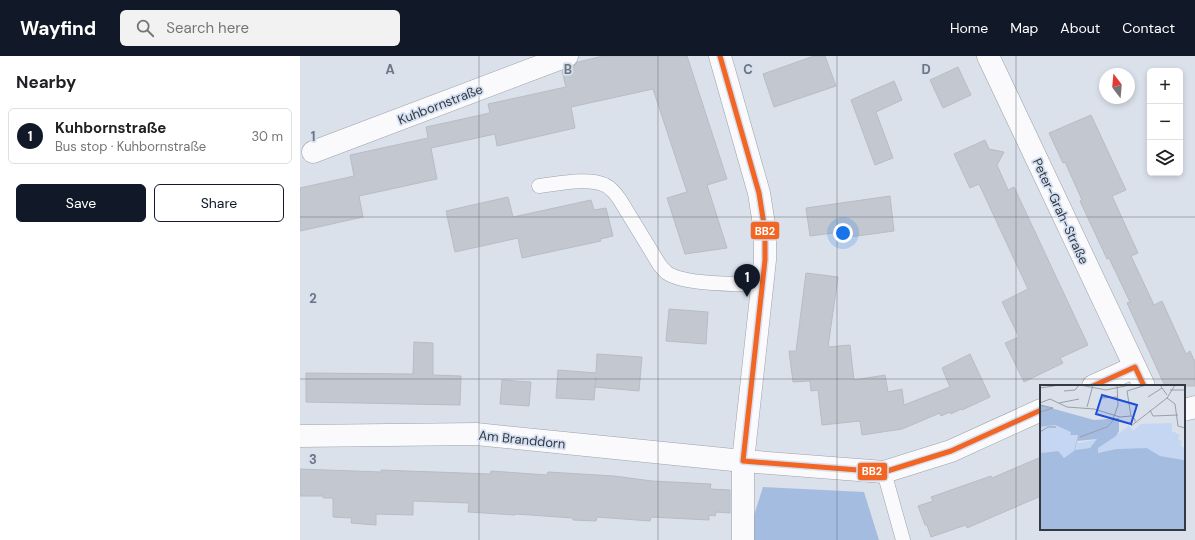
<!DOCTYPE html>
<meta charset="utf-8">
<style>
:root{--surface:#fff;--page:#f2f2f2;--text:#202124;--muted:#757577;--line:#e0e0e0;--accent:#111827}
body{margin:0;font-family:"DM Sans",sans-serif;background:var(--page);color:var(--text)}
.controls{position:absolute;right:12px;top:12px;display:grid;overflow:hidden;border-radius:6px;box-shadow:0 2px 6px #0003}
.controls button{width:36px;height:36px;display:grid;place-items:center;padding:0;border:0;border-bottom:1px solid var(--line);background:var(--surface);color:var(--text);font:20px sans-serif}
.compass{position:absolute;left:799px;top:12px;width:36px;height:36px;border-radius:50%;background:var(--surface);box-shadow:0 2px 6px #0003;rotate:344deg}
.you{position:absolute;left:543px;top:177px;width:14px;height:14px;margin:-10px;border:3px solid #fff;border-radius:50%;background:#1a73e8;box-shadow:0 0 0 6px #1a73e833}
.badge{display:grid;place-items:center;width:26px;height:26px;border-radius:50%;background:var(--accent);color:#fff;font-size:13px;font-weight:700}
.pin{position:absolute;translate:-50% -33px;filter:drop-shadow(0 1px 2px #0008)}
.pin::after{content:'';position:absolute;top:21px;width:14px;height:12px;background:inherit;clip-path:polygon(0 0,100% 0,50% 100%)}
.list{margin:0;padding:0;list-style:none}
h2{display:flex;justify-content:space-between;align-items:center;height:52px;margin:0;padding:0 16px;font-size:17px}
h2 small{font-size:13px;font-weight:400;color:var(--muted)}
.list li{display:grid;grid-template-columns:26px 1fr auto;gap:12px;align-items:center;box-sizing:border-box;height:56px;margin:0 8px 8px;padding:0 8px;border:1px solid var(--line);border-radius:6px}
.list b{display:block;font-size:15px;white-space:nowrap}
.list p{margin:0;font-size:13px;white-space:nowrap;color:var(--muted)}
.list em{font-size:13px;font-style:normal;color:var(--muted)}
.actions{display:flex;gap:8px;padding:12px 16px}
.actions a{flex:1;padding:9px 0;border:1px solid var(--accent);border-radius:6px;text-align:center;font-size:14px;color:var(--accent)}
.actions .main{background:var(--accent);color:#fff}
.icon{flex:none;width:22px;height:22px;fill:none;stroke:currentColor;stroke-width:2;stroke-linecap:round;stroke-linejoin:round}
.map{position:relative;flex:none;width:895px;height:484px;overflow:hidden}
header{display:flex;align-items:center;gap:24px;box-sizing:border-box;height:56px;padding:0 20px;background:var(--accent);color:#fff}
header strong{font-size:19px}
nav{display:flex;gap:22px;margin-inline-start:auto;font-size:14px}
.search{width:280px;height:36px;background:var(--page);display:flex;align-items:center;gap:10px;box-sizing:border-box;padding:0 14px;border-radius:6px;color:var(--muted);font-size:15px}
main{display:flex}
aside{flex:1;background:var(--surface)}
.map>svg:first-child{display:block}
</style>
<header>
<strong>Wayfind</strong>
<div class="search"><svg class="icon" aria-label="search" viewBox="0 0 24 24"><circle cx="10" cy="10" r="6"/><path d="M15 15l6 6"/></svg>Search here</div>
<nav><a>Home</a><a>Map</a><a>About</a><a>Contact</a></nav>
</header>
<main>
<aside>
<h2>Nearby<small></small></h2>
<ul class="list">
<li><span class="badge">1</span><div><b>Kuhbornstraße</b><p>Bus stop · Kuhbornstraße</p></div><em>30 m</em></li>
</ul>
<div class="actions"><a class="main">Save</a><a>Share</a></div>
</aside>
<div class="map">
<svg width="895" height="484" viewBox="0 0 895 484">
<rect width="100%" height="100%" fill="#dbe1eb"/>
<path fill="#a5bce1" d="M 463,431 L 564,436 L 579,484 L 441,484 L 447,481 Z"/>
<g fill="#c3c8d0" stroke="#b8bdc4">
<path d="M 303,0 L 387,0 L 427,123 L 407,129 L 427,192 L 385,198 L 367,142 L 387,136 L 353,33 L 271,51 L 275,72 L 197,90 L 195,78 L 131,92 L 137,123 L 59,140 L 63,161 L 0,175 L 0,132 L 54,120 L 50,99 L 128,82 L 126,71 L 190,57 L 188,48 L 266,31 L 262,15 L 272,12 L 278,6 Z"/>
<path d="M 514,0 L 525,0 L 536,30 L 474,51 L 463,18 Z"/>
<path d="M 658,11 L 671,39 L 643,52 L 630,24 Z"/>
<path d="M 594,25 L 602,44 L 576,56 L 593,102 L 575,109 L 551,44 Z"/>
<path d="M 791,59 L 826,134 L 812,140 L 838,197 L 831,200 L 854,249 L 862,245 L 886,298 L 890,295 L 895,306 L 895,330 L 865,330 L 827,247 L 830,246 L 809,202 L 807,203 L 780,145 L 782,144 L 765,106 L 763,107 L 749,77 Z"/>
<path d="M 685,84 L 689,93 L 704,96 L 697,109 L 708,134 L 714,131 L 788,289 L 760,302 L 763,307 L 724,326 L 705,287 L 719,281 L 702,246 L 728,233 L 679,128 L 670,132 L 654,98 Z"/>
<path d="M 590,140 L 594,175 L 542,182 L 541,176 L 510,180 L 506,152 Z"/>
<path d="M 208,141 L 213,161 L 291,144 L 294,154 L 306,152 L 313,180 L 300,183 L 301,185 L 222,202 L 218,182 L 155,196 L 146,155 Z"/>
<path d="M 506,217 L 538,221 L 528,291 L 550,289 L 554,324 L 585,319 L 588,336 L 602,333 L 604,349 L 650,331 L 642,312 L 670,298 L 690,341 L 662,354 L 661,353 L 651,358 L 650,356 L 641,360 L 640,357 L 602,373 L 562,379 L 560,365 L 522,369 L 518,334 L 511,335 L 510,325 L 493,326 L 489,295 L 496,295 Z"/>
<path d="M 369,253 L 408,256 L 406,288 L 366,285 Z"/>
<path d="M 114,286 L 133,287 L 133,319 L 161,320 L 160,349 L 6,346 L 6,317 L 113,318 Z"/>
<path d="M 297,298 L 342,301 L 339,335 L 295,331 L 296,321 L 294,344 L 256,342 L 258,314 L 296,317 Z"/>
<path d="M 202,324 L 231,326 L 229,350 L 200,348 Z"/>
<path d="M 741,401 L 741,440 L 667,472 L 666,469 L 631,481 L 627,469 L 625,469 L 618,450 L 633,445 L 631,441 L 691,420 L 692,422 Z"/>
<path d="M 0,413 L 81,416 L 81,414 L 190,418 L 191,415 L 247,419 L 248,416 L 314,420 L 352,425 L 411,428 L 410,433 L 430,434 L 430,457 L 416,456 L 415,460 L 409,459 L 409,464 L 351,461 L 350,465 L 297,461 L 296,465 L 273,464 L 273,462 L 216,458 L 215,459 L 168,456 L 169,447 L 113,445 L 113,459 L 76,458 L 76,469 L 51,467 L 52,462 L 33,461 L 33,442 L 23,442 L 23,440 L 0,440 Z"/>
</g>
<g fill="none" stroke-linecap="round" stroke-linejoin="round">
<defs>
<g id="lane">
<path d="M 239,130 C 258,128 287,121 305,129 C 311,132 316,138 320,144 L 359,208 C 361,211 364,214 367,217 C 385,229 439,228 463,229"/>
<path d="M 584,416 L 603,484"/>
</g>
<g id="street">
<path d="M 420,0 L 459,137 L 465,175 L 465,204 L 443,405 L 443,484"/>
<path d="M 688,0 L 835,311"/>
<path d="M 13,96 L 267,0"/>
<path d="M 793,330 L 835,311 L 844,330"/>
<path d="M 884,354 L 895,351"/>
<path d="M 0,380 L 176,378 L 443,405 L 584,416 L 651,395 L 741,354"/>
</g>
</defs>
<use href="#lane" stroke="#9ca1a8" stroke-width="15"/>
<use href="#street" stroke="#9ca1a8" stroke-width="23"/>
<use href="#lane" stroke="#fafafc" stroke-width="14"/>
<use href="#street" stroke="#fafafc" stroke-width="22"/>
<defs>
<g id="bus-1">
<path d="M 420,0 L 459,137 L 465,175 L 465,204 L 443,405 L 584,416 L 651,395 L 741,354"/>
<path d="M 793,330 L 835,311 L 844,330"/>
</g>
</defs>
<use href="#bus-1" stroke="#d4e0f2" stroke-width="8"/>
<use href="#bus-1" stroke="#f26522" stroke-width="5"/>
</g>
<path fill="none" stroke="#6f747c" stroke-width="1" stroke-opacity="0.55" d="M 179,0 L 179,484M 358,0 L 358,484M 537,0 L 537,484M 716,0 L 716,484M 0,161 L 895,161M 0,323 L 895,323"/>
<g text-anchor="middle" stroke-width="3.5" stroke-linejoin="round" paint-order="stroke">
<g font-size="13" fill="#353941" stroke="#d4e0f2">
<text transform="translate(140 48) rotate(-21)" y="5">Kuhbornstraße</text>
<text transform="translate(761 155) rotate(65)" y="5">Peter-Grah-Straße</text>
<text transform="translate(222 383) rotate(6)" y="5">Am Branddorn</text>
</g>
</g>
<g transform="translate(740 329)">
<rect width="145" height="145" fill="#dbe1eb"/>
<path d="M 132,38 L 132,46 L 140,50 L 138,54 L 142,56 L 141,61 L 145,64 L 144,75 L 120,71 L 107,63 L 58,68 L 58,63 L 89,41 L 93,46 L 101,39 ZM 15,40 L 31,47 L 30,49 L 38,50 L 36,56 L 39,58 L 58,54 L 50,63 L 35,65 L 36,60 L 34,66 L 24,73 L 15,66 L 0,68 L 0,42 Z" fill="#c4d6f2"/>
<path d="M 0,20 L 54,35 L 79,33 L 79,46 L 76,51 L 58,63 L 58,68 L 77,64 L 107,63 L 120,71 L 144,75 L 145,71 L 145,145 L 0,145 L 0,68 L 18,66 L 24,73 L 34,66 L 38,50 L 30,50 L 31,47 L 15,40 L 0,42 ZM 57,54 L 50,63 L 35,65 L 37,56 Z" fill="#a5bce1" fill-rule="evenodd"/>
<path fill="none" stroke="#999ea7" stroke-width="1" d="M 40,0 L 66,5 L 90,0M 120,0 L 127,10M 0,3 L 20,0M 130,5 L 145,5M 24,6 L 35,5 L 39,0M 108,12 L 122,3M 61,13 L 78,12M 127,13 L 135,19 L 138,41 L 145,43M 127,13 L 135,0M 0,18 L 10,14 L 27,22 L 54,24 L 80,32 L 91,31 L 95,34 L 95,37M 19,18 L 39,14M 0,20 L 13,23M 47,22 L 53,0M 110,25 L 113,31 L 138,30M 0,27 L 13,23M 91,31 L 87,6 L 106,0M 91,41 L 127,13M 0,47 L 8,42 L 16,42M 40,52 L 67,42 L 72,37 L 78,20 L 77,0"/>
<path fill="#1d4ed8" fill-opacity="0.15" stroke="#1d4ed8" stroke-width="2" d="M 62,10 L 97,20 L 91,39 L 56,29 Z"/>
<rect width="145" height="145" fill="none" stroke="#353941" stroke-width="2"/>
</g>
<g font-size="13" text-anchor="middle" font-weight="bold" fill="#6f747c" stroke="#d4e0f2" stroke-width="3.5" stroke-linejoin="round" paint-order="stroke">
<text x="90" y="18">A</text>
<text x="268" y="18">B</text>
<text x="448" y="18">C</text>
<text x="626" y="18">D</text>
<text x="13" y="85">1</text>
<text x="13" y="247">2</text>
<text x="13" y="408">3</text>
</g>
<g stroke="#d4e0f2" stroke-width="1.5">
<rect x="450" y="165" width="30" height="19" rx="4" fill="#f26522"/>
<rect x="557" y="406" width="31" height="19" rx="4" fill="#f26522"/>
</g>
<g font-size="11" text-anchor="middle" font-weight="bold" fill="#fff">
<text x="465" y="179">BB2</text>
<text x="572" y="419">BB2</text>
</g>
</svg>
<div class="controls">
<button>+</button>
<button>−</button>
<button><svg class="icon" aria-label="layers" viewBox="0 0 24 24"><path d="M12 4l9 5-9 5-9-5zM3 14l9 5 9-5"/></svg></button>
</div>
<svg class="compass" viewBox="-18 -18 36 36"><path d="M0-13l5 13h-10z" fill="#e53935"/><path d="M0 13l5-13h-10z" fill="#757577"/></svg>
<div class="you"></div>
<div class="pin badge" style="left:447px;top:241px">1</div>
</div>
</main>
